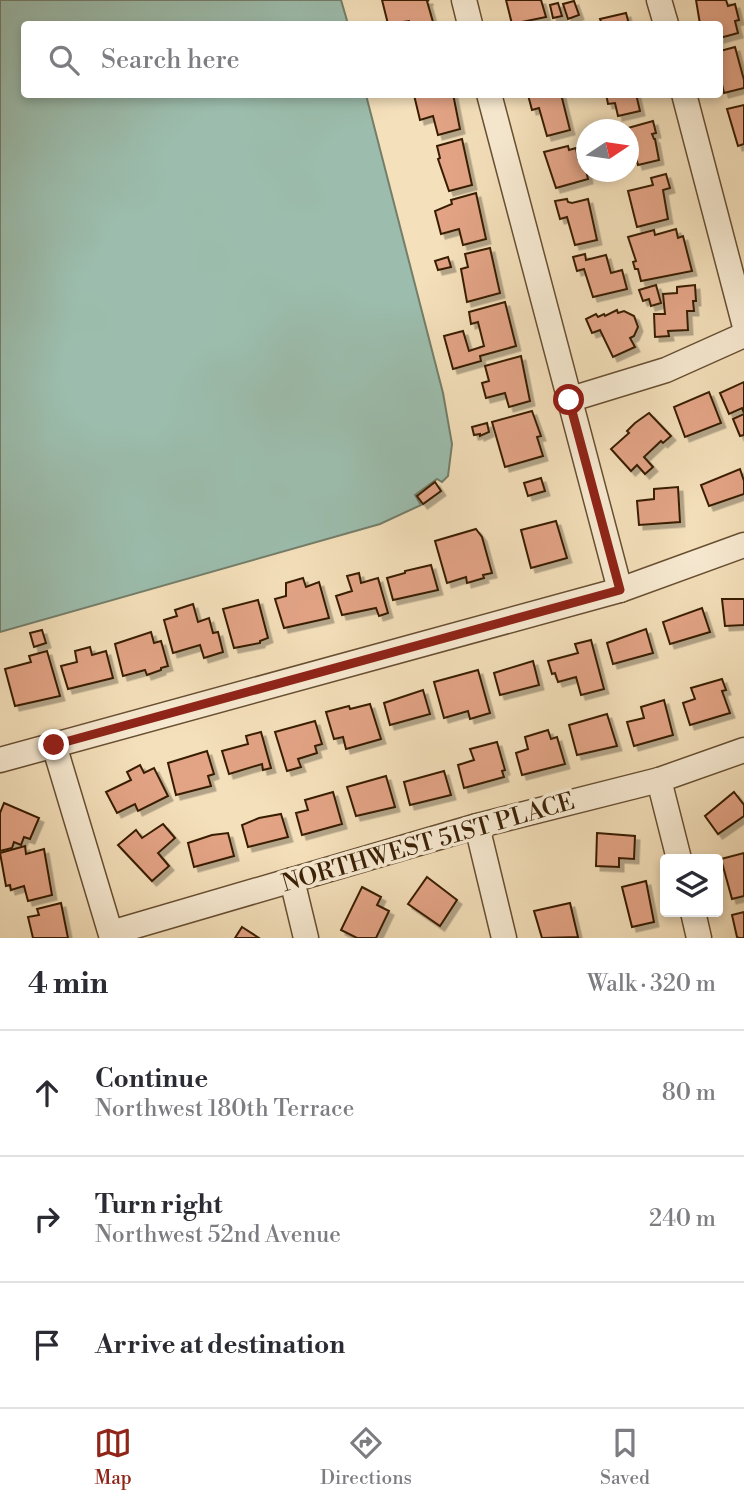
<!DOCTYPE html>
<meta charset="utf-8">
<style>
:root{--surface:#fff;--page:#f7f7f7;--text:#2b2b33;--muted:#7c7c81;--line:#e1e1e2;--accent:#8f2418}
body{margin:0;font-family:"Libre Bodoni",serif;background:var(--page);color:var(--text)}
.controls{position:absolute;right:21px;bottom:21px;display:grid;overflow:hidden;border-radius:7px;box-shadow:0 4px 10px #0003}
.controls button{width:63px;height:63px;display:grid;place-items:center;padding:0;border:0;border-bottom:2px solid var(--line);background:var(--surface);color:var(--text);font:35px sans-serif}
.compass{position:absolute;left:576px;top:119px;width:63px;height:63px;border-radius:50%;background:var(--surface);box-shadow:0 4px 10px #0003;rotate:77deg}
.stop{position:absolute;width:21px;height:21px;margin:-16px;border:5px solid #8f2418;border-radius:50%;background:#fff}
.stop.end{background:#8f2418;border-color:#fff;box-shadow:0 2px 7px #0008}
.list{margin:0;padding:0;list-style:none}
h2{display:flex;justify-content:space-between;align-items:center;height:91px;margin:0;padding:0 28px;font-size:30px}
h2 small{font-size:23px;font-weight:400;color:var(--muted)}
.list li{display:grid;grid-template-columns:46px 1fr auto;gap:21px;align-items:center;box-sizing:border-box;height:126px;padding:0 28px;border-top:2px solid var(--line)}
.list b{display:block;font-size:26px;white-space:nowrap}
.list p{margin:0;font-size:23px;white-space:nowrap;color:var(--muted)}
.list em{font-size:23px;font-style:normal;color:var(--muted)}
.icon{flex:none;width:38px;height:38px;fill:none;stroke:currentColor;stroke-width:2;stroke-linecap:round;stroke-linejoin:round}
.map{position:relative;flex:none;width:744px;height:938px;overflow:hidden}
.search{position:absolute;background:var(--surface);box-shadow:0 4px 10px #0003;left:21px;right:21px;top:21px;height:77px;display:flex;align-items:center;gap:18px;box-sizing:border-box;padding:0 24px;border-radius:7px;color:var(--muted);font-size:26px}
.sheet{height:469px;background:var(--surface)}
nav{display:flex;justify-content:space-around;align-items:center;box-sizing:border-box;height:98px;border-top:2px solid var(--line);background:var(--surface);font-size:19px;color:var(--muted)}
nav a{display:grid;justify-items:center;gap:4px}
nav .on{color:var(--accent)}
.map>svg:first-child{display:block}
</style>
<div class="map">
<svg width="744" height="938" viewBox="0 0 744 938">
<defs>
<filter id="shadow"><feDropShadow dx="4.5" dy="4.5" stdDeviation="0" flood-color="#0004"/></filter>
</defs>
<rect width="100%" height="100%" fill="#f4e0bb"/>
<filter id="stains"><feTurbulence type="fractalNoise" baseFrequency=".00286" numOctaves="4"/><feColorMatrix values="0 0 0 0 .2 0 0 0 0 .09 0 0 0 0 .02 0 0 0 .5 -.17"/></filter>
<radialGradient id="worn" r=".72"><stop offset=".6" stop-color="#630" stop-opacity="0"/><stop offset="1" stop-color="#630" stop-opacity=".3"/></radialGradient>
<path fill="#9cbdad" stroke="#747e6a" stroke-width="2" d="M 0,0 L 341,0 L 348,24 L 24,24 L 24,94 L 366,95 L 443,393 L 452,444 L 448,476 L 442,482 L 437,479 L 415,495 L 421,505 L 380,524 L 0,632 Z"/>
<g fill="#e3a486" stroke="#391f05" stroke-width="2" filter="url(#shadow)">
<path d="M 382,0 L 429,0 L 427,1 L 433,22 L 423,24 L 410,24 L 409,21 L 388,24 Z"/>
<path d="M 506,0 L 541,0 L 546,17 L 512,24 Z"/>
<path d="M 696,0 L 726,0 L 728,6 L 735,4 L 739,20 L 735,21 L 738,33 L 720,38 L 720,24 L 700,24 Z"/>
<path d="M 574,1 L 579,15 L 568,19 L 563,4 Z"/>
<path d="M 558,3 L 562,16 L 553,18 L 550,5 Z"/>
<path d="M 626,13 L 629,24 L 602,24 L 600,19 Z"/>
<path d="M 735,47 L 744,80 L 744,88 L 724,93 L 720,76 L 720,51 Z"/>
<path d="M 453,94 L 460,129 L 438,135 L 433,116 L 420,120 L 414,95 Z"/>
<path d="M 561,94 L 570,130 L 547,136 L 539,108 L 532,110 L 528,95 Z"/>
<path d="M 606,94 L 636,94 L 640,111 L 618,116 L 615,103 L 608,104 Z"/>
<path d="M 744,105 L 744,144 L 738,146 L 727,109 Z"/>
<path d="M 653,121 L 656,133 L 652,134 L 654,139 L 655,139 L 659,160 L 638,165 L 628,128 Z"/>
<path d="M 462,139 L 472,185 L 449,191 L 438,159 L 440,158 L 437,146 Z"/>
<path d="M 568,146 L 569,150 L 576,148 L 578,159 L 583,158 L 588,179 L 556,188 L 544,152 Z"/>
<path d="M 666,174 L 670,188 L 663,190 L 668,219 L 637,227 L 628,191 L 653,185 L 651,178 Z"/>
<path d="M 476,193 L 486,239 L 463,245 L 459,229 L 441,234 L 435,211 L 452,204 L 451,200 Z"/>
<path d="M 567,199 L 568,202 L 572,203 L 588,199 L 597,240 L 575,245 L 567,217 L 560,219 L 555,201 Z"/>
<path d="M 676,229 L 678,238 L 683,236 L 692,271 L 641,281 L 638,269 L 635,269 L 633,262 L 636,261 L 628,237 L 654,230 L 655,235 Z"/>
<path d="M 490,248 L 500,293 L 467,302 L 461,269 L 468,267 L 465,254 Z"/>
<path d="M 585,254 L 586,260 L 606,255 L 611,273 L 622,270 L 627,289 L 593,297 L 584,269 L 577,271 L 573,257 Z"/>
<path d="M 448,257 L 451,267 L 438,270 L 435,261 Z"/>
<path d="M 656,285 L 661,303 L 651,306 L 649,299 L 643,301 L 639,290 Z"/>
<path d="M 695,285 L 696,301 L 693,301 L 694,311 L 687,311 L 688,330 L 668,331 L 669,336 L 655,337 L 654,314 L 665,314 L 663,294 L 677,293 L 677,287 Z"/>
<path d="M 505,302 L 516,346 L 480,356 L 481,361 L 453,369 L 444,336 L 463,331 L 469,351 L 484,346 L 478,322 L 471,324 L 469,312 Z"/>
<path d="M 617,310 L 618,313 L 624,311 L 634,316 L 638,327 L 634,336 L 630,338 L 635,347 L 613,357 L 600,330 L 592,333 L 586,319 L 596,314 L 598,317 L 604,314 L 605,316 Z"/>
<path d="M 521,356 L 530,401 L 509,407 L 505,393 L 486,398 L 482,383 L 489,381 L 485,366 Z"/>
<path d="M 744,382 L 744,413 L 742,408 L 729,414 L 720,393 Z"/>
<path d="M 709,392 L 721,423 L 685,437 L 674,407 Z"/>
<path d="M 532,411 L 541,436 L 537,437 L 543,456 L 505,467 L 492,422 Z"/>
<path d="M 649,413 L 671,436 L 663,443 L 661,441 L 644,457 L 653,467 L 645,474 L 637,465 L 631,471 L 611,449 L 629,433 L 627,431 L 635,423 Z"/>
<path d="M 744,414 L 744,435 L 740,436 L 733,419 Z"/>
<path d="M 487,423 L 489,432 L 480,436 L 480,434 L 474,435 L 472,427 Z"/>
<path d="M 740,469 L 744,481 L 744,494 L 709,506 L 701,485 Z"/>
<path d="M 541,478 L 545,491 L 528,496 L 524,483 Z"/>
<path d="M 435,482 L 441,491 L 423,504 L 417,496 Z"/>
<path d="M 678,487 L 680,522 L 639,525 L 637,501 L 654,499 L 654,489 Z"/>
<path d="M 556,521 L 567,558 L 531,568 L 521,530 Z"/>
<path d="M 476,529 L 482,537 L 492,573 L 483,575 L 484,578 L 467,583 L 466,577 L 447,583 L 435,541 Z"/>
<path d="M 431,565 L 438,590 L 393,600 L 387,578 L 405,573 L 405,571 Z"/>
<path d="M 359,573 L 361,583 L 378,578 L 388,613 L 379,616 L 376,608 L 342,615 L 336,596 L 352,591 L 347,576 Z"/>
<path d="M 303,578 L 306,587 L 319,582 L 329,618 L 284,628 L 275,599 L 286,596 L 286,583 Z"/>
<path d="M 722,599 L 744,599 L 744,625 L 725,626 Z"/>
<path d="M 258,600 L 268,638 L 260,641 L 260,643 L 234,648 L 223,609 Z"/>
<path d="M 193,604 L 198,622 L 209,618 L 213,633 L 218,632 L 223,652 L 204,658 L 200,645 L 173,653 L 164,620 L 177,616 L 175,610 Z"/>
<path d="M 702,608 L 710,632 L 670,644 L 663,622 Z"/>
<path d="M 646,629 L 653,653 L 613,664 L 607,643 Z"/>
<path d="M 42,630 L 46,643 L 34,647 L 30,633 Z"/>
<path d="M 151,632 L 154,643 L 161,641 L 168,666 L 161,668 L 161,670 L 147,675 L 145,670 L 123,676 L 115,644 Z"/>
<path d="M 591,640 L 604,689 L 581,695 L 576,677 L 558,682 L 555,673 L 552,674 L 548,661 L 578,653 L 575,644 Z"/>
<path d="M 90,647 L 92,655 L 106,651 L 113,678 L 68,689 L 61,666 L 77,662 L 75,651 Z"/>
<path d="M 47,651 L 60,696 L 15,706 L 5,669 L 31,662 L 29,656 Z"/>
<path d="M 533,661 L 539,685 L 500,695 L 494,673 Z"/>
<path d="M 478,670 L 490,713 L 470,719 L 468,711 L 444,718 L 434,682 Z"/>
<path d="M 722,679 L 726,690 L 722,691 L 730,713 L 690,725 L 683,703 L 695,699 L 691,688 Z"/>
<path d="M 423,690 L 430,714 L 390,725 L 384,703 Z"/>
<path d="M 664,700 L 673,735 L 634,746 L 627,722 L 644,718 L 641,707 Z"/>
<path d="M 370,704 L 381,739 L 346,749 L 343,737 L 334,739 L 326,712 L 349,706 L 350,709 Z"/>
<path d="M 607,714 L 617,746 L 577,755 L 569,725 Z"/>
<path d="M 315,721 L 322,744 L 315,746 L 317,753 L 298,759 L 301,767 L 287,771 L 275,732 Z"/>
<path d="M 548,730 L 551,739 L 557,737 L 565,764 L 522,775 L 516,753 L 528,749 L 525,737 Z"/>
<path d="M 261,732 L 271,768 L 263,770 L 262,764 L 229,774 L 222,751 L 248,744 L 246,736 Z"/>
<path d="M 497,742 L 505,770 L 502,771 L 504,777 L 464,788 L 458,765 L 474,760 L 470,749 Z"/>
<path d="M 207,751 L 214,774 L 208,776 L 211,786 L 176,795 L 168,763 Z"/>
<path d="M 140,765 L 144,773 L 154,768 L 168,796 L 138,811 L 135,804 L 117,813 L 106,792 L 131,780 L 127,772 Z"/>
<path d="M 444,771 L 451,795 L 410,805 L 404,782 Z"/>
<path d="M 386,776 L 395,807 L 356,816 L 347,787 Z"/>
<path d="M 333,792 L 342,824 L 302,835 L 296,813 L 308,810 L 305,800 Z"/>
<path d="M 734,792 L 744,805 L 744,816 L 718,834 L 705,816 Z"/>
<path d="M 4,803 L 39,818 L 30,839 L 24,837 L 21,845 L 14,842 L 12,848 L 0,851 L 0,813 Z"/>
<path d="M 281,814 L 288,837 L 248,847 L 242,825 L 259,818 Z"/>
<path d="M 163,824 L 175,838 L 158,853 L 169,866 L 152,881 L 118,845 L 136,830 L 142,838 Z"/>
<path d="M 228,833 L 234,856 L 194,867 L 188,843 L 212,835 Z"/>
<path d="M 597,833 L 635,836 L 634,859 L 619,858 L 619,867 L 596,866 Z"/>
<path d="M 25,846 L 26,854 L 44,849 L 52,895 L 28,901 L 24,886 L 11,890 L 10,885 L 6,886 L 0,853 Z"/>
<path d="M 744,853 L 744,896 L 732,899 L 721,859 Z"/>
<path d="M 427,877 L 457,900 L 440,926 L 408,904 Z"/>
<path d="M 646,881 L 654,922 L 632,927 L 622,887 Z"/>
<path d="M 362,887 L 381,897 L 377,905 L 389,911 L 376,938 L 357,938 L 341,930 Z"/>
<path d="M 61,903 L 68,938 L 33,938 L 28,917 L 39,915 L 37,909 Z"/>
<path d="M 570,903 L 578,937 L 542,938 L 534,911 Z"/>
<path d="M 744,912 L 744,938 L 739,938 L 737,937 L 732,915 Z"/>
<path d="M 242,927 L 259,938 L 235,938 Z"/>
</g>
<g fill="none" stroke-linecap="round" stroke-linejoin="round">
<defs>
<g id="minor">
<path d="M 464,0 L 470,24"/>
<path d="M 659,0 L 666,24"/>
<path d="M 489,94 L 620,590"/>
<path d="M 684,94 L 744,323"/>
<path d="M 568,400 L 666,370 L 744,335"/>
<path d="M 54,745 L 112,938"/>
<path d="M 0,760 L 620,590 L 744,545"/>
<path d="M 659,780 L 679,859"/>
<path d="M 477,826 L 504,938"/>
<path d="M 292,880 L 306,938"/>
<path d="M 693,912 L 699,938"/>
<path d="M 111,933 L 477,826 L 659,780 L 744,750"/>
</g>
</defs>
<use href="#minor" stroke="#684f32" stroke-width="27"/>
<use href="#minor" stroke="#f8ebd3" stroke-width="24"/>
</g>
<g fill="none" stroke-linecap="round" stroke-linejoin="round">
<path stroke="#8f2418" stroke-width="9" d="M 54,745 L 620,590 L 569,400"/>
</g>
<g text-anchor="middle" stroke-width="7" stroke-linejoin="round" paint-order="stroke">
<g font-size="24" fill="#391f05" stroke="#f8ebd3">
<text transform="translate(428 842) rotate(-16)" y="8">NORTHWEST 51ST PLACE</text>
</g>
</g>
<rect width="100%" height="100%" filter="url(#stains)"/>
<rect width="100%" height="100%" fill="url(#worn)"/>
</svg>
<div class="controls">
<button><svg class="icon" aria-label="layers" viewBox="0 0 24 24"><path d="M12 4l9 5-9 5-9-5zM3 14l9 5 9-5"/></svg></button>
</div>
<svg class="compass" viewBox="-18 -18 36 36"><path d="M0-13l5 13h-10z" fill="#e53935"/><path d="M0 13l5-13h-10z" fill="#7c7c81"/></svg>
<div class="stop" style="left:569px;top:400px"></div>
<div class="stop end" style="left:54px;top:745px"></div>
<div class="search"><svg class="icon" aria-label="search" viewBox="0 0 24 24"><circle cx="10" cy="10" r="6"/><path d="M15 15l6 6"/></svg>Search here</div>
</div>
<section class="sheet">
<h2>4 min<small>Walk · 320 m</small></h2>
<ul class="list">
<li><svg class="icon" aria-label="ahead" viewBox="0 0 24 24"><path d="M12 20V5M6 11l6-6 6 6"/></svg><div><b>Continue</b><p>Northwest 180th Terrace</p></div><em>80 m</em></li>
<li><svg class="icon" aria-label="right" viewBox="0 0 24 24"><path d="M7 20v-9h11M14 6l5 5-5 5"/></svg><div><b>Turn right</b><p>Northwest 52nd Avenue</p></div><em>240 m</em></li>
<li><svg class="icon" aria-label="arrive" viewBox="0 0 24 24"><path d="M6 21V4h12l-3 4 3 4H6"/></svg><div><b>Arrive at destination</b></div></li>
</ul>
</section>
<nav>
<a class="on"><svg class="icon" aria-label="map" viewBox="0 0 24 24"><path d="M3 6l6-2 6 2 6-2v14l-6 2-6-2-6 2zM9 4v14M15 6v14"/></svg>Map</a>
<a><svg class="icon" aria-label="directions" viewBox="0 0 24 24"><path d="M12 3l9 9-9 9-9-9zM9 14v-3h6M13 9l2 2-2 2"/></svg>Directions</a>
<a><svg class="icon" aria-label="saved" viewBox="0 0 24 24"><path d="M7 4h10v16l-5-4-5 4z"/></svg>Saved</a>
</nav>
